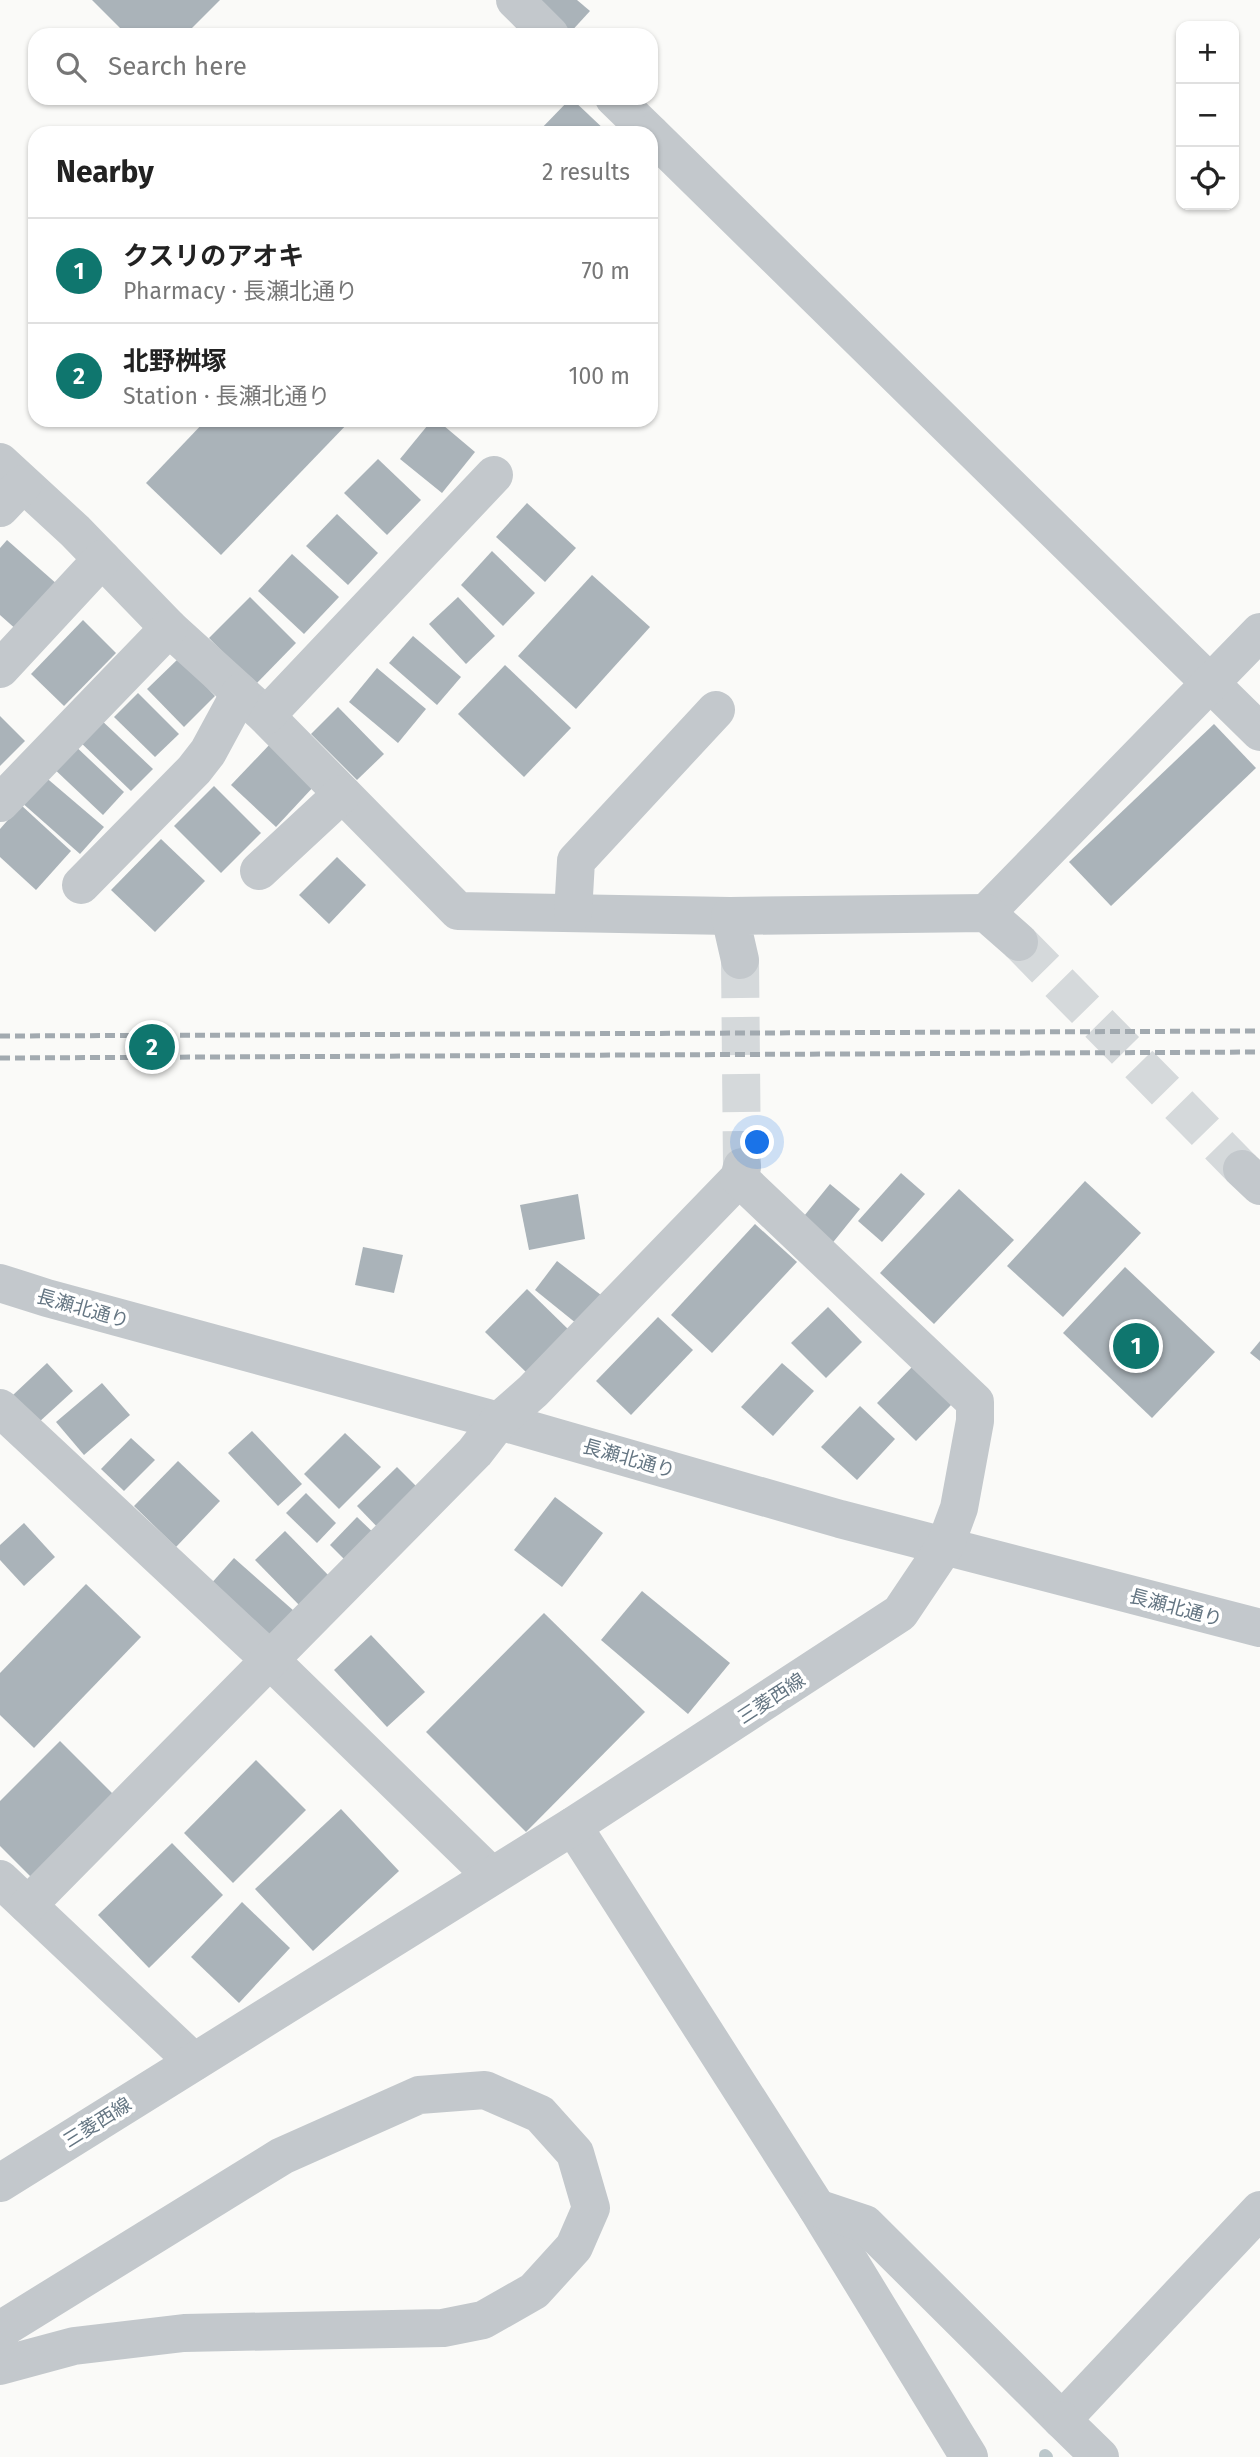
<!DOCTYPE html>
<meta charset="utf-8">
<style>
:root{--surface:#fff;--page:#f6f6f6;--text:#222;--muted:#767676;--line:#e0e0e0;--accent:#0f766e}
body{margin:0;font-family:"Fira Sans","Noto Sans JP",sans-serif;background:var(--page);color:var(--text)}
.controls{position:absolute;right:21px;top:21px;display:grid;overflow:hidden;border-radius:14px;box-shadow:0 2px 5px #0004}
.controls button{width:63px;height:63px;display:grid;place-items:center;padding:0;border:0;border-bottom:2px solid var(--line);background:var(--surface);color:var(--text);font:35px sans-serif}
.you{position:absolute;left:758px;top:1143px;width:24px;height:24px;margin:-18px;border:5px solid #fff;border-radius:50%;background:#1a73e8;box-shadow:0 0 0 10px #1a73e833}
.badge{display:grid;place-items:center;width:46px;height:46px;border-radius:50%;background:var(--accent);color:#fff;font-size:23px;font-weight:700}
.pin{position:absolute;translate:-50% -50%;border:4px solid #fff;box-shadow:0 2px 7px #0006}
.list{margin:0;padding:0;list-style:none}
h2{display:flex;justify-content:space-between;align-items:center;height:91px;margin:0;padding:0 28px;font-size:30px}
h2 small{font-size:23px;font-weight:400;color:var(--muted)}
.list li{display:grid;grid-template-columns:46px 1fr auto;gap:21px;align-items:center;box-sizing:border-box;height:105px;padding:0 28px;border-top:2px solid var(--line)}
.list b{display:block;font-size:26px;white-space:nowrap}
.list p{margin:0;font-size:23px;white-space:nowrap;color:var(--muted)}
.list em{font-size:23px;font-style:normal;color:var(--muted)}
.icon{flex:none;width:38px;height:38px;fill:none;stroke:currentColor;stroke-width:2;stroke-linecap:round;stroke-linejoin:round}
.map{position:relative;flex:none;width:1260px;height:2457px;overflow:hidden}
.search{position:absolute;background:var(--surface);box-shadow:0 2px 5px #0004;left:28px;top:28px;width:630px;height:77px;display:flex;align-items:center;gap:18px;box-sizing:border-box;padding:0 24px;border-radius:21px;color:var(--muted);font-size:26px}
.panel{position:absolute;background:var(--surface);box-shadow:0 2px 5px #0004;left:28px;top:126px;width:630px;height:301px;border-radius:21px}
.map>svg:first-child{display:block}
</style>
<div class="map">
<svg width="1260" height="2457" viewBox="0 0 1260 2457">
<rect width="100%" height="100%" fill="#fafaf8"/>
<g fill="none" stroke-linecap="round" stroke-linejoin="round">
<path stroke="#bbc7cb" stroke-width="12" d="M 1045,2455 L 1047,2457"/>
</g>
<g fill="#aab3b9">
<path d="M 92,0 L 220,0 L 185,35 L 127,35 Z"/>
<path d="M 527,0 L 577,0 L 590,11 L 568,35 Z"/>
<path d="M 571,98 L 608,133 L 537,133 Z"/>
<path d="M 206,420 L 351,420 L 221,555 L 146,483 Z"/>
<path d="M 432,420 L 437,420 L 475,452 L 442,493 L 400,459 Z"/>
<path d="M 378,459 L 421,500 L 387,535 L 344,493 Z"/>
<path d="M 527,503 L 576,548 L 545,582 L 496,537 Z"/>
<path d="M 337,514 L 378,553 L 348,585 L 306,546 Z"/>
<path d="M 7,540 L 58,585 L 18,631 L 0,615 L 0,548 Z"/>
<path d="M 492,551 L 535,593 L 503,626 L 461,585 Z"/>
<path d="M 292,554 L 339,597 L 304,634 L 258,591 Z"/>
<path d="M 592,575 L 650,627 L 576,709 L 518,656 Z"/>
<path d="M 250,597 L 296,643 L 255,685 L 209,638 Z"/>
<path d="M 458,597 L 495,636 L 466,664 L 429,624 Z"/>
<path d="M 83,620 L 116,653 L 64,706 L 31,674 Z"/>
<path d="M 413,636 L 461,677 L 437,705 L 389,663 Z"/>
<path d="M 179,658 L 215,696 L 184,727 L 147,689 Z"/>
<path d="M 505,665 L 571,728 L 524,777 L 458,714 Z"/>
<path d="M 377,668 L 426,709 L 398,743 L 349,702 Z"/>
<path d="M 138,693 L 179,734 L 155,757 L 114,717 Z"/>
<path d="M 338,707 L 384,754 L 357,780 L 311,734 Z"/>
<path d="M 0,716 L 25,741 L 0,766 Z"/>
<path d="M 98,717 L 153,769 L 131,791 L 77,739 Z"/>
<path d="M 1214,724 L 1256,768 L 1111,906 L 1069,862 Z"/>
<path d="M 71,742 L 124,792 L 103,815 L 50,765 Z"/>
<path d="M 272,742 L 316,784 L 276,827 L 231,785 Z"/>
<path d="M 43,775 L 104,827 L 80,854 L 20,801 Z"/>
<path d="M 214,786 L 261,833 L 221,873 L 174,826 Z"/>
<path d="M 21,805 L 71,851 L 36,890 L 0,857 L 0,829 Z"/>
<path d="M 161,839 L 205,881 L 155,932 L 111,890 Z"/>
<path d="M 337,857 L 366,885 L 329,924 L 299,895 Z"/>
<path d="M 901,1173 L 925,1194 L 882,1242 L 858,1221 Z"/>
<path d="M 1085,1181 L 1141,1233 L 1063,1317 L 1007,1266 Z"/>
<path d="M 830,1184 L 860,1209 L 830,1246 L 800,1221 Z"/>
<path d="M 959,1189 L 1014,1240 L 934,1324 L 880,1273 Z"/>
<path d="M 578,1194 L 585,1239 L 529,1250 L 520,1205 Z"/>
<path d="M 755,1224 L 797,1262 L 712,1353 L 671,1315 Z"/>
<path d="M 363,1247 L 403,1255 L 394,1293 L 355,1285 Z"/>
<path d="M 557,1261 L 610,1302 L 587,1332 L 535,1290 Z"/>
<path d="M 1125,1267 L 1215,1352 L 1152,1418 L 1063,1333 Z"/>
<path d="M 527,1289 L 571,1332 L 529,1375 L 485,1332 Z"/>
<path d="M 828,1307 L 862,1342 L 826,1378 L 791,1343 Z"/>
<path d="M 658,1317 L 693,1350 L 631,1415 L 596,1381 Z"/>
<path d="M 1260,1341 L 1260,1361 L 1250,1353 Z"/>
<path d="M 47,1363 L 73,1391 L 38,1423 L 13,1395 Z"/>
<path d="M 782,1363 L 814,1391 L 773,1436 L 741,1407 Z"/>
<path d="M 913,1366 L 952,1404 L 916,1441 L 877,1403 Z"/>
<path d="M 102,1383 L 130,1415 L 84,1455 L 56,1422 Z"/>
<path d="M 860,1406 L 895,1439 L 857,1480 L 821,1447 Z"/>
<path d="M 252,1431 L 302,1484 L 278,1506 L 228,1453 Z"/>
<path d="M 345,1433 L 381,1467 L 339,1509 L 304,1474 Z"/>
<path d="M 131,1438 L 155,1460 L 124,1491 L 101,1469 Z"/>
<path d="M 178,1461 L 220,1501 L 176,1547 L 134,1506 Z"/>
<path d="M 397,1467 L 425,1495 L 384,1534 L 357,1506 Z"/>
<path d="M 306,1493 L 336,1523 L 317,1543 L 286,1513 Z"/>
<path d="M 555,1497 L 603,1533 L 562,1587 L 514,1550 Z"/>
<path d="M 357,1517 L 381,1540 L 353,1568 L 330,1545 Z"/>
<path d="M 24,1523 L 55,1557 L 24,1586 L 0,1560 L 0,1545 Z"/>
<path d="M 285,1531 L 333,1580 L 303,1609 L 255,1560 Z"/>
<path d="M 234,1558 L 294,1611 L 268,1639 L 209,1586 Z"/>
<path d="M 86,1584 L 141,1637 L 34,1748 L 0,1715 L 0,1673 Z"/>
<path d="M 642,1591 L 730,1663 L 688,1714 L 601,1640 Z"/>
<path d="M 544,1613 L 645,1712 L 526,1832 L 426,1732 Z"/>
<path d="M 371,1635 L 425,1692 L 387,1727 L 334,1670 Z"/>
<path d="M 60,1741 L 116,1797 L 33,1879 L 0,1846 L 0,1801 Z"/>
<path d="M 256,1760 L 306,1810 L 233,1883 L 184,1833 Z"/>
<path d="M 341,1809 L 399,1871 L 313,1951 L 255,1889 Z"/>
<path d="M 172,1843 L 223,1895 L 149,1968 L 98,1915 Z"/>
<path d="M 242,1902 L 290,1948 L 239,2003 L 191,1957 Z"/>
</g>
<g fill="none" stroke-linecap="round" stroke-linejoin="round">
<g stroke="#d5d9db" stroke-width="38" stroke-dasharray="38 19" stroke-linecap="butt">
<path d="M 1019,942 L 1242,1169"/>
<path d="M 740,960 L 742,1167"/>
</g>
<g stroke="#c3c8cc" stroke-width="38">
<path d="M 515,0 L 550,35"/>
<path d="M 614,98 L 650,133"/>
<path d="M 651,134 L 1260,732"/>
<path d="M 0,462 L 75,531 L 169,628 L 266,716 L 458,911 L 730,916"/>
<path d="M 0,508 L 23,484"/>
<path d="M 0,669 L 102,559"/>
<path d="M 266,716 L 494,475"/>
<path d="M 0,803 L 169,628"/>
<path d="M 259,871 L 342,794"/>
<path d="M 81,885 L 194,770 L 208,752 L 240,693"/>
<path d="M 573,913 L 576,861 L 716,710"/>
<path d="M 986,913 L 1260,632"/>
<path d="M 740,960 L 730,916 L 986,913 L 1019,942"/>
<path d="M 1242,1169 L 1260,1186"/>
<path d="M 0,1283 L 47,1298 L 499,1421 L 840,1519 L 1260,1628"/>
<path d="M 0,1408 L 270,1660 L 492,1876"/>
<path d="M 573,1826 L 817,2208 L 969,2457"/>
<path d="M 0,1879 L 194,2062"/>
<path d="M 28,1905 L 475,1452 L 499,1421 L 533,1391 L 739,1178 L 742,1167"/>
<path d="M 0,2183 L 573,1826 L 900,1613 L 945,1546 L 959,1508 L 975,1421 L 975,1402 L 739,1178"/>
<path d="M 817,2208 L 865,2224 L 1062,2420 L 1260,2210"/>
<path d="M 0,2330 L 282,2156 L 419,2095 L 485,2090 L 540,2114 L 575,2153 L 591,2208 L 574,2247 L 534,2291 L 483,2320 L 443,2328 L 184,2333 L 74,2346 L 0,2366"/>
<path d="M 1062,2420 L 1100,2457"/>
</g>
<g stroke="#a2aab0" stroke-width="5" stroke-dasharray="10 5" stroke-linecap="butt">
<path d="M 0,1036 L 1260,1031"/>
<path d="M 0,1058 L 1260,1052"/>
</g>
</g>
<g text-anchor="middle" stroke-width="7" stroke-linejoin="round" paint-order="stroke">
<g font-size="19" fill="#657683" stroke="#fff">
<text transform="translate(83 1308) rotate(16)" y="7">長瀬北通り</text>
<text transform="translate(629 1458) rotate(16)" y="7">長瀬北通り</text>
<text transform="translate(1176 1607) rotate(15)" y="7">長瀬北通り</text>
<text transform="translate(771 1698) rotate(-33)" y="7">三菱西線</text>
<text transform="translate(97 2122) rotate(-32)" y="7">三菱西線</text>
</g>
</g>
</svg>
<div class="controls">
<button>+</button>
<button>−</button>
<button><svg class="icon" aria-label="locate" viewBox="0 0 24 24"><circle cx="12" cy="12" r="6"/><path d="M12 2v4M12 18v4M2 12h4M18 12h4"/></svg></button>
</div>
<div class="you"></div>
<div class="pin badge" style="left:1136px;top:1346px">1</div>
<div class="pin badge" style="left:152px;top:1047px">2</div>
<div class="search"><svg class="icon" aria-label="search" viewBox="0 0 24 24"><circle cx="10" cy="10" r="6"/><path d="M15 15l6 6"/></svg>Search here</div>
<section class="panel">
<h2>Nearby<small>2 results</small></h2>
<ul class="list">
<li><span class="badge">1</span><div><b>クスリのアオキ</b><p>Pharmacy · 長瀬北通り</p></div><em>70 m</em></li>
<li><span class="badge">2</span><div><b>北野桝塚</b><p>Station · 長瀬北通り</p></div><em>100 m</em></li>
</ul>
</section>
</div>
